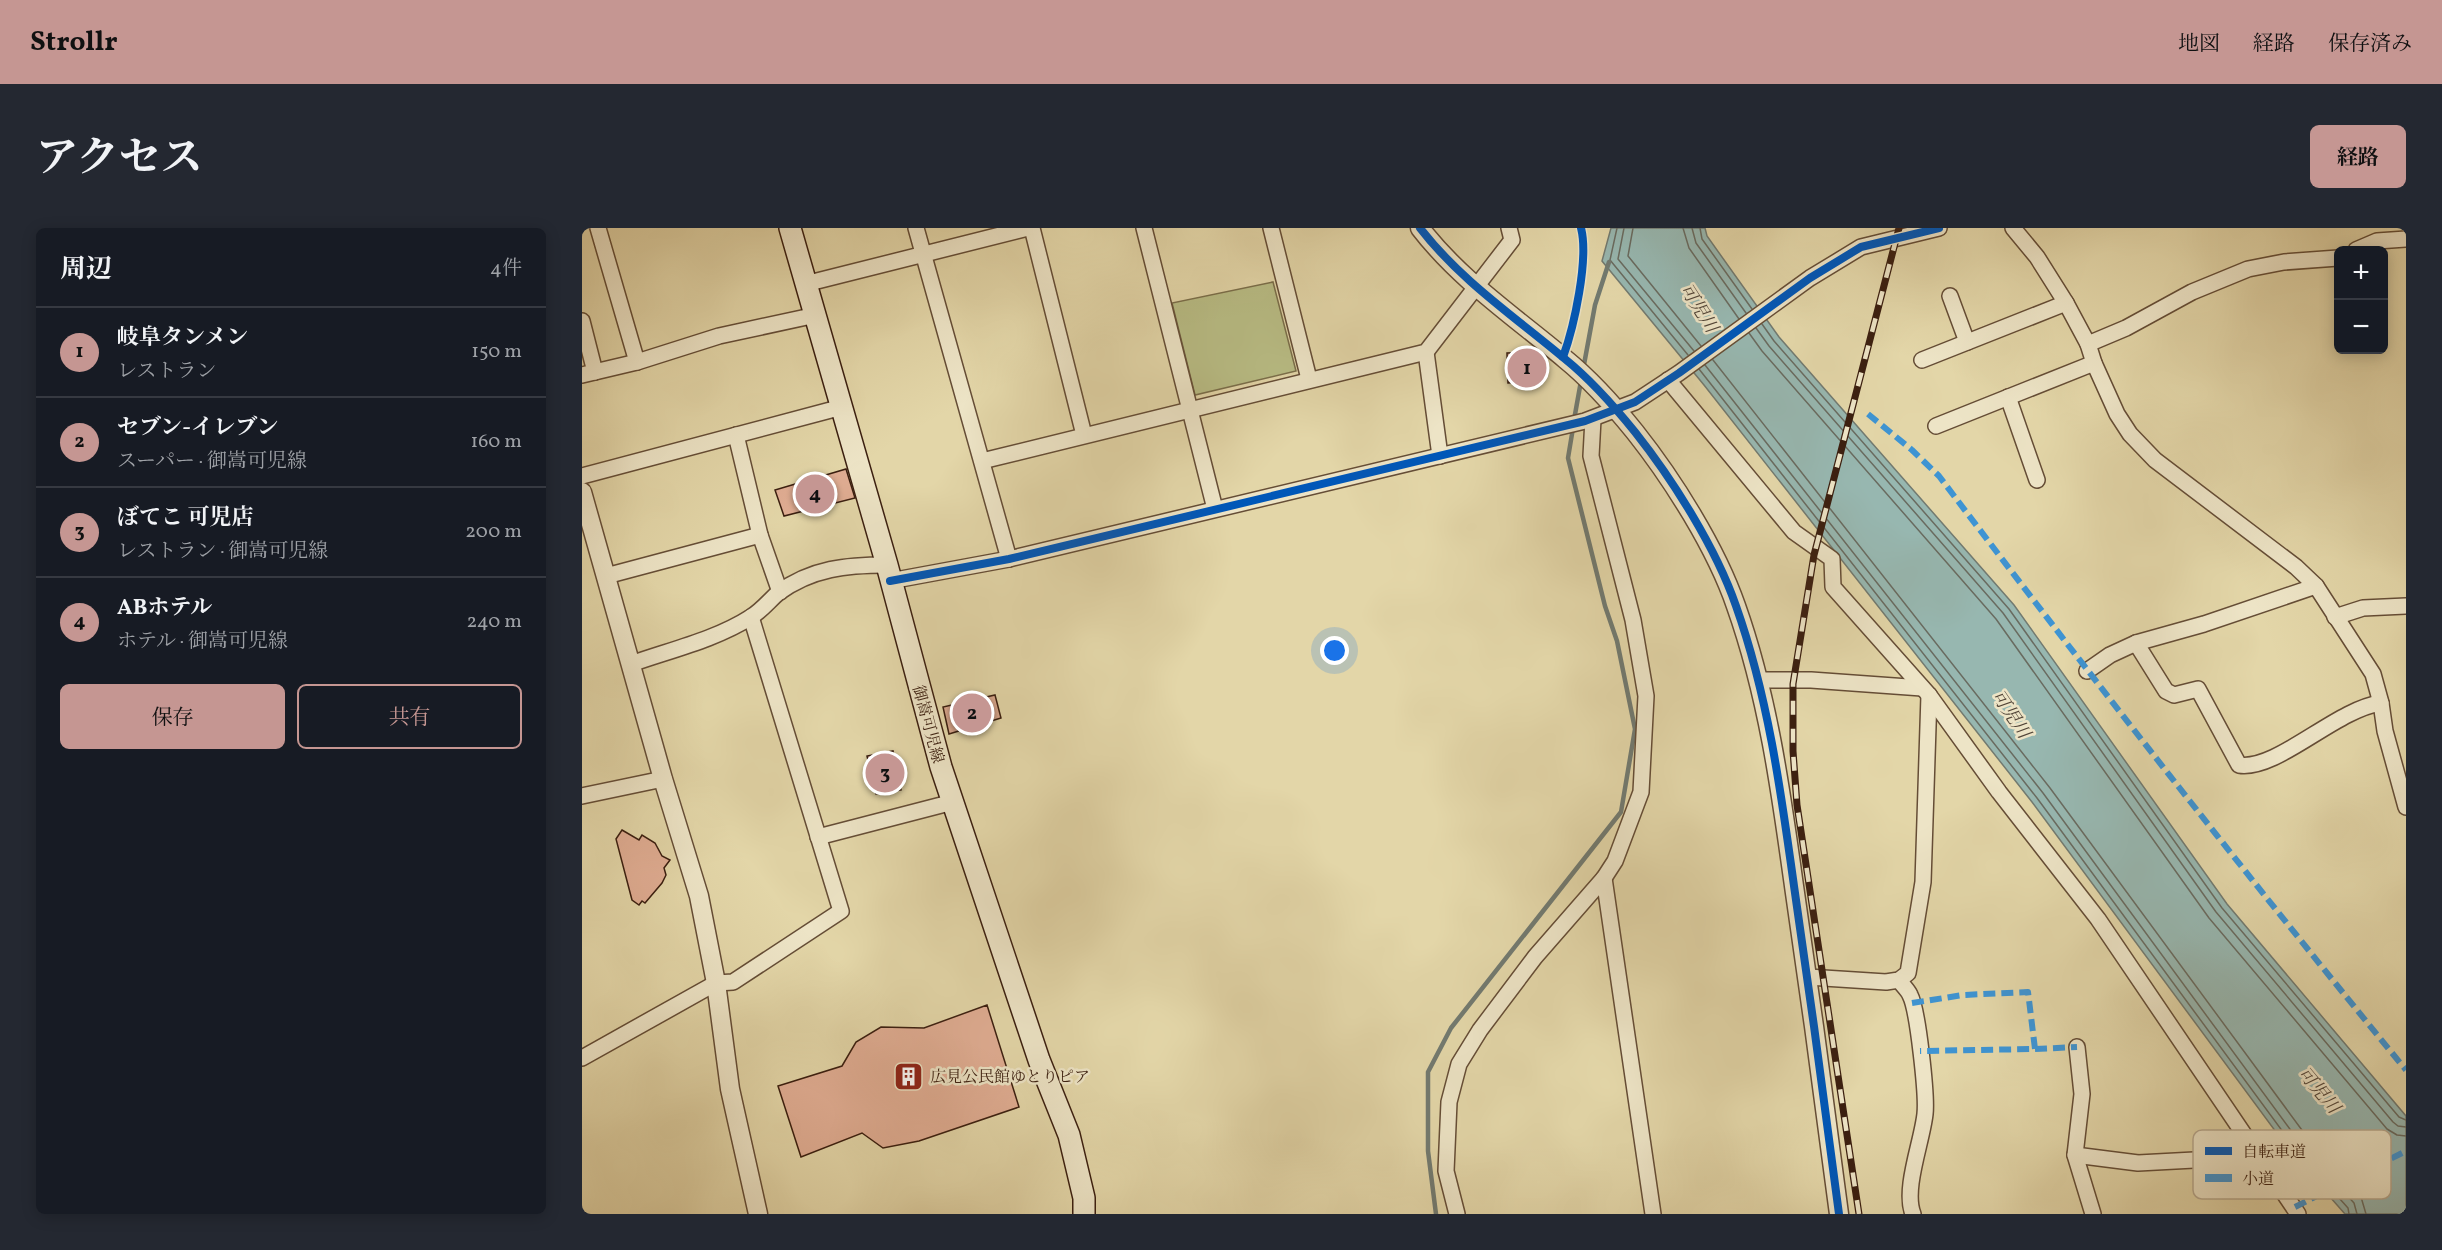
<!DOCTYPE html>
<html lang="ja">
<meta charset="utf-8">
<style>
:root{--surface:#171b24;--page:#242831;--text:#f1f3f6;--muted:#9ea1a6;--line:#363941;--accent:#c59692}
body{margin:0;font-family:Vollkorn,"Noto Serif JP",serif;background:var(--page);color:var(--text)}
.controls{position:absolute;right:18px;top:18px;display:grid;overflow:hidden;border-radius:9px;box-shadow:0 3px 15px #0003}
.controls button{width:54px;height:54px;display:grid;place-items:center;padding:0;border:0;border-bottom:2px solid var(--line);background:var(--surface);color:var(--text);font:30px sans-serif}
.you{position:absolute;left:753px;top:423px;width:21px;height:21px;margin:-15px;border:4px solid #fff;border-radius:50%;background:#1a73e8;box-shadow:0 0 0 9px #1a73e833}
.badge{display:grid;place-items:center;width:39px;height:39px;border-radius:50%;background:var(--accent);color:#111;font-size:20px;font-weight:700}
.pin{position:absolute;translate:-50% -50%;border:3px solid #fff;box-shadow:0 2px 6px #0006}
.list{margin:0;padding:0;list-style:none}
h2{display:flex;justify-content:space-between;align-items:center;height:78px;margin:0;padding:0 24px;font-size:26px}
h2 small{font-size:20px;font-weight:400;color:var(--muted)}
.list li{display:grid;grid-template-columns:39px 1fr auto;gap:18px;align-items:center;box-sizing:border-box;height:90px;padding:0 24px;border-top:2px solid var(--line)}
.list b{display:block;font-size:22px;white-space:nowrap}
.list p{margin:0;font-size:20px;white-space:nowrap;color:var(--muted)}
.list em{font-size:20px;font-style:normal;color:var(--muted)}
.actions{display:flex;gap:12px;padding:18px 24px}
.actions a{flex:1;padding:14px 0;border:2px solid var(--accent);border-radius:9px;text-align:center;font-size:21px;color:var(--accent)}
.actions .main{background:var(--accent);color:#111}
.map{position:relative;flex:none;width:1824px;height:986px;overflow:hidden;border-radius:9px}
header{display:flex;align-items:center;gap:36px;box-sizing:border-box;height:84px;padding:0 30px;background:var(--accent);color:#111}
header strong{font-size:28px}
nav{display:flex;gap:33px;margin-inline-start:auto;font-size:21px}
.intro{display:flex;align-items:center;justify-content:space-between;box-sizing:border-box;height:144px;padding:0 36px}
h1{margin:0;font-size:42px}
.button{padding:15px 27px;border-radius:9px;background:var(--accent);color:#111;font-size:21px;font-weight:700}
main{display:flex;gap:36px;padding:0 36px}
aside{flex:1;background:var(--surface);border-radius:9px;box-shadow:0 3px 15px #0003}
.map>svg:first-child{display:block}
</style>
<header>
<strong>Strollr</strong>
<nav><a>地図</a><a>経路</a><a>保存済み</a></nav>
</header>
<div class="intro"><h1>アクセス</h1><a class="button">経路</a></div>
<main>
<aside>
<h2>周辺<small>4件</small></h2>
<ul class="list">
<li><span class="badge">1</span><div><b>岐阜タンメン</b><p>レストラン</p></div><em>150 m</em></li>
<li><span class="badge">2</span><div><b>セブン-イレブン</b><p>スーパー · 御嵩可児線</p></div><em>160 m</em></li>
<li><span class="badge">3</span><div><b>ぼてこ 可児店</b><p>レストラン · 御嵩可児線</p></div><em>200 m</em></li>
<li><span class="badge">4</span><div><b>ABホテル</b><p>ホテル · 御嵩可児線</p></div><em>240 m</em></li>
</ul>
<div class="actions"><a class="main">保存</a><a>共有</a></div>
</aside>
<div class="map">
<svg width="1824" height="986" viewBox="0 0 1824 986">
<rect width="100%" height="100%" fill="#e3d6a8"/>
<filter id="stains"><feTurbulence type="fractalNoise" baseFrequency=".00333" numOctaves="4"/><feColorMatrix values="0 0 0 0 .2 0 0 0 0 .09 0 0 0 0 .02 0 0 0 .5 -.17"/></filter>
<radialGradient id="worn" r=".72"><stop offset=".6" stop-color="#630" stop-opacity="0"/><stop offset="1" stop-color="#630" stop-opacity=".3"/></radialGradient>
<path fill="#b8bc84" stroke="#7a6e4a" stroke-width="1.5" d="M 691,54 L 714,143 L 613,167 L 590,75 Z"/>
<path fill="#97b7b0" stroke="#727a70" stroke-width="1.5" d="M 1029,0 L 1123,0 L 1125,8 L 1197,109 L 1432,377 L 1645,676 L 1824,888 L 1824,986 L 1763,986 L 1711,927 L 1450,574 L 1122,157 L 1020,33 Z"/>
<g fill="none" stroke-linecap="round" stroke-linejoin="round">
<g stroke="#696b60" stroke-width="1.5">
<path d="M 1035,0 L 1028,32 L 1106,127"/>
<path d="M 1042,0 L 1036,31 L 1112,123"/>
<path d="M 1051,0 L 1046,28 L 1119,118"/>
<path d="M 1101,0 L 1107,20 L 1157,91"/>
<path d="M 1110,0 L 1114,15 L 1164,85"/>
<path d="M 1118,0 L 1120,11 L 1170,81"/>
<path d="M 1180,96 L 1192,113 L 1427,381 L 1640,680 L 1817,889 L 1824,892"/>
<path d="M 1174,100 L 1187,118 L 1421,385 L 1634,684 L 1811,894 L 1816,898 L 1824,899"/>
<path d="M 1167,105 L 1180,123 L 1414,391 L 1627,690 L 1805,901 L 1815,907 L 1824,908"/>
<path d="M 1131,132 L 1468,560 L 1728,913 L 1779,969 L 1784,986"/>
<path d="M 1123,137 L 1461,565 L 1721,919 L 1772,975 L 1775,986"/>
<path d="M 1117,141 L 1455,570 L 1715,923 L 1766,980 L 1767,986"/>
</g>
<g stroke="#727a70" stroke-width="4.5">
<path d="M 1001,142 L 1013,77 L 1027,34"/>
<path d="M 992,192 L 999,153"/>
<path d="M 854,986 L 846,923 L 846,844 L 869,800 L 1039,584 L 1053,501 L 1035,413 L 1023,378 L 986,230 L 991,200"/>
</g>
</g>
<g fill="#e0ad93" stroke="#3b1f10" stroke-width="1.5">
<path d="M 957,124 L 956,133 L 964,135 L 964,145 L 943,146 L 941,154 L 926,155 L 925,125 Z"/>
<path d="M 264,241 L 273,270 L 202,288 L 193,262 Z"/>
<path d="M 413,467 L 419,490 L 367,506 L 361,479 Z"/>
<path d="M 311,523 L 319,562 L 294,566 L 285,528 Z"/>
<path d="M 40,602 L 57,612 L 60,607 L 73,615 L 80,628 L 88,632 L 82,640 L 84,647 L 80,655 L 63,675 L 60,673 L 57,677 L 50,672 L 34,611 Z"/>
<path d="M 405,777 L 437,879 L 337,913 L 301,920 L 280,905 L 219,929 L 196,858 L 260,838 L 274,814 L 299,799 L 342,800 Z"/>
</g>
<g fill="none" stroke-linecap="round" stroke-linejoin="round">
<defs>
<g id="minor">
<path d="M 16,0 L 55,134"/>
<path d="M 334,0 L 427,331"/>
<path d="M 450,0 L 502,207"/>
<path d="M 562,0 L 633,281"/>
<path d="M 689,0 L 727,151"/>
<path d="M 1431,0 L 1455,29 L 1484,75 L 1506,116 L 1512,135 L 1535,186 L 1548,206 L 1573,232 L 1714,339 L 1734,358 L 1791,446 L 1799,475 L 1803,503 L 1824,579"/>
<path d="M 1774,22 L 1795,13 L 1824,11"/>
<path d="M 223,56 L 446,0"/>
<path d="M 1368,68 L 1385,114"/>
<path d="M 0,93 L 13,144"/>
<path d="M 1506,116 L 1544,100 L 1610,64 L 1666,41 L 1702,34 L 1756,30"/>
<path d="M 844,124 L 858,228"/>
<path d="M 1340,132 L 1484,75"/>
<path d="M 0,147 L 55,134 L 137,108 L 234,87"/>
<path d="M 1086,152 L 1212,304 L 1250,331 L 1251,359 L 1347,467 L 1417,564 L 1516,691 L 1716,986"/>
<path d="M 1426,169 L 1455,252"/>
<path d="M 1354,198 L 1512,135"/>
<path d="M 154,207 L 178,307 L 198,364"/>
<path d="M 400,233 L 844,124 L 930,12 L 927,0"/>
<path d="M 0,248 L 260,179"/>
<path d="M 24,348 L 178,307"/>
<path d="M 308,353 L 427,331 L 1003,193 L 1053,174 L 1097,145 L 1228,50 L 1279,19 L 1357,0"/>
<path d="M 1753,389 L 1781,380 L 1824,378"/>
<path d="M 1554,415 L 1584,463 L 1592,467 L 1616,461 L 1657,537 C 1695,543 1754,481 1799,475"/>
<path d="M 49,436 C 88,422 133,412 169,389 C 179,383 187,373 196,365 C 230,340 265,337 305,337"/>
<path d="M 1505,443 L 1528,427 L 1554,415 L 1622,396 L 1734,358"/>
<path d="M 1176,452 L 1229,452 L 1340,460"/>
<path d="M 0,568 L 81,551"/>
<path d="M 236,609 L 371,574"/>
<path d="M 1022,650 L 1071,986"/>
<path d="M 1226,749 L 1304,754 L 1317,752 L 1326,745 L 1341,654 L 1347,467"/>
<path d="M 1317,752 C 1320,757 1326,762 1328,767 C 1336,782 1345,868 1343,886 C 1340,914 1321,961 1331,986"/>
<path d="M 1495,819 L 1500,866 L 1493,927 L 1511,986"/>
<path d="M 0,830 L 134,755 L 151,754 L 259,683 L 169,389"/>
<path d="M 1493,927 L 1556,935 L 1631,931 L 1675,923"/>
<path d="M 875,986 L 864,943 L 867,874 L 877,836 L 898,802 L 953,729 L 1022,650 L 1033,633 L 1059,564 L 1064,468 L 1051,392 L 1009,228 L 1011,191"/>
</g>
<g id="tertiary">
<path d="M 838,0 C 878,52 933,89 983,131 C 1009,152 1032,178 1053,204 C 1091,252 1134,320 1154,378 C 1186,468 1199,564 1212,658 C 1228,767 1243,877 1257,986"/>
<path d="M 0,264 L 81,551 L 117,668 L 134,755 L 148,861 L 176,986"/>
</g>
<path id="secondary" d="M 208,0 L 305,337 L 359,539 L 457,832 L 487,907 L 502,970 L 502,986"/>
</defs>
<use href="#minor" stroke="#654d36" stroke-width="18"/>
<use href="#tertiary" stroke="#654d36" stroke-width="21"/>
<use href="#secondary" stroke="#3b1f10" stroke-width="24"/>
<use href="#minor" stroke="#ede4c6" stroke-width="15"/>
<use href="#tertiary" stroke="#ede4c6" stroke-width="18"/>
<use href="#secondary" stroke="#ede4c6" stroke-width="21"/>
<defs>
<path id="rail" d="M 1277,986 L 1215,577 L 1211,523 L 1211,456 L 1232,327 L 1317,0"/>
</defs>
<use href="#rail" stroke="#3b1f10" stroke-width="7"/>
<use href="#rail" stroke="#ede4c6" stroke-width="4.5" stroke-dasharray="14" stroke-linecap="butt"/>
<g stroke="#3e94d3" stroke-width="6" stroke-dasharray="12 6" stroke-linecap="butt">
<path d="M 1286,186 L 1330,222 L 1357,248 C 1509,449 1664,647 1824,842"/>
<path d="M 1330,775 L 1381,767 L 1446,764 L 1453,821 L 1338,823"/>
<path d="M 1453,821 L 1495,819"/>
<path d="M 1713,979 L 1824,923"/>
</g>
<defs>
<g id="cycleway">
<path d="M 838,0 C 878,52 933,89 983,131 C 1009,152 1032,178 1053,204 C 1091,252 1134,320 1154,378 C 1186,468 1199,564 1212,658 C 1228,767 1243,877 1257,986"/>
<path d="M 981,129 C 992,99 1007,31 999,0"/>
<path d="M 308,353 L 427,331 L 1003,193 L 1053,174 L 1097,145 L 1228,50 L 1279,19 L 1357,0"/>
</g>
</defs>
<use href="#cycleway" stroke="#ede4c6" stroke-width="11"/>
<use href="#cycleway" stroke="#0057b8" stroke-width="8"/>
</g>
<defs>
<symbol id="building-square" viewBox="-11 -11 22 22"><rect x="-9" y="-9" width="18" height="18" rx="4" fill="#8f2418" stroke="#ede4c6"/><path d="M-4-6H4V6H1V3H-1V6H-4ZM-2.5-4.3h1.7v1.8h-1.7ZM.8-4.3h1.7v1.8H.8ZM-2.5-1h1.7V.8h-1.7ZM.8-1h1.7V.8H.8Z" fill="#fff"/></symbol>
</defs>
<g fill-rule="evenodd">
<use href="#building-square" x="310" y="832" width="33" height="33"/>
</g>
<g text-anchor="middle" stroke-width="5" stroke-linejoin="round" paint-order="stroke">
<g font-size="16" fill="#3b1f10" stroke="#ede4c6">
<text transform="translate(347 496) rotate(75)" y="6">御嵩可児線</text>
</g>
<g font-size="16" fill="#3b1f10" stroke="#ede4c6" text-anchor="start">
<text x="348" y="854">広見公民館ゆとりピア</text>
</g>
<g font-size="18" font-style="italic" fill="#524538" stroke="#ede4c6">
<text transform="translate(1117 80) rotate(57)" y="6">可児川</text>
<text transform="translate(1429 486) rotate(56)" y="6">可児川</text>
<text transform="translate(1737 862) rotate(50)" y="6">可児川</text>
</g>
</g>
<rect x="1611" y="902" width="198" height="69" rx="9" fill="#ede4c6" stroke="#b8a98f" stroke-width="1.5"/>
<rect x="1623" y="919" width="27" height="8" fill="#0057b8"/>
<rect x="1623" y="946" width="27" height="8" fill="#3e94d3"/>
<g font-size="16" fill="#3b1f10">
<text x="1660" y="929">自転車道</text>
<text x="1660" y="956">小道</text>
</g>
<rect width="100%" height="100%" filter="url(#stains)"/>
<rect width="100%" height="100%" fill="url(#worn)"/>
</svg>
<div class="controls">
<button>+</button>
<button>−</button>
</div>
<div class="you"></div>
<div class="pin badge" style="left:945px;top:140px">1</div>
<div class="pin badge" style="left:390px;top:485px">2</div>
<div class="pin badge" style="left:303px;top:545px">3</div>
<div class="pin badge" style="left:233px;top:266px">4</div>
</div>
</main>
